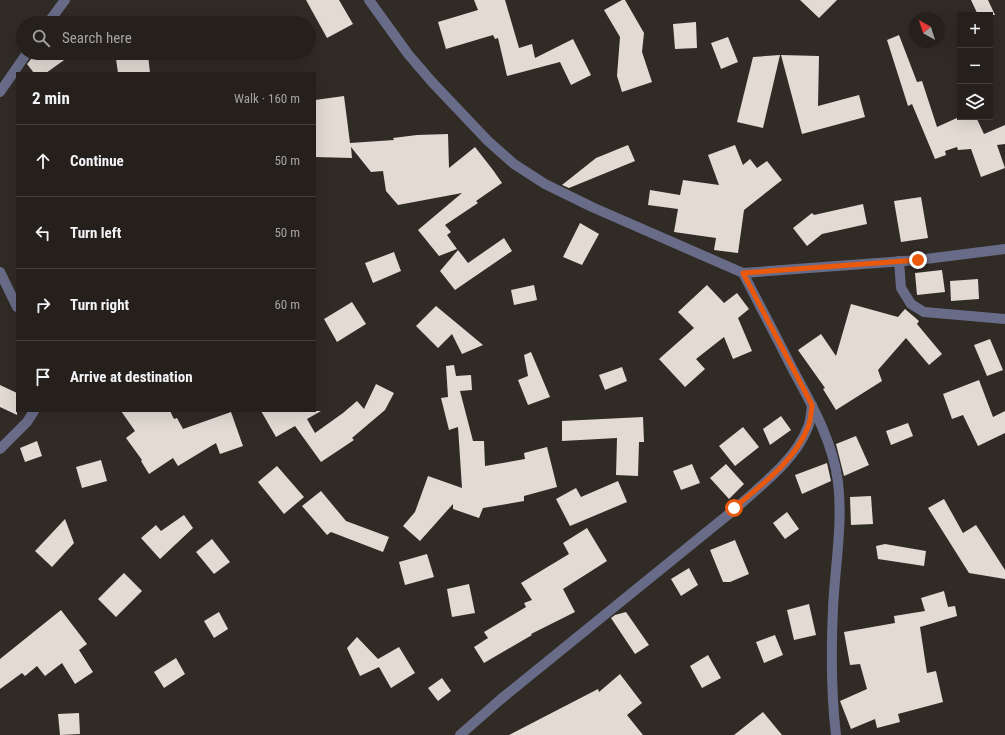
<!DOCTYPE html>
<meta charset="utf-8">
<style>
:root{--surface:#25201c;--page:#312d29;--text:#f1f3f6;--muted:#a3a3a3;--line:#423e3b}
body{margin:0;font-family:"Roboto Condensed",sans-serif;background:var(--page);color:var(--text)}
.controls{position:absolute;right:12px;top:12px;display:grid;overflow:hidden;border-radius:0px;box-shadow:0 4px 16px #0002}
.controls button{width:36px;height:36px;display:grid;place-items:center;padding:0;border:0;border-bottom:1px solid var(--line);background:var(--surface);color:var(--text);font:20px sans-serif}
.compass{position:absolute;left:909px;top:12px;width:36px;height:36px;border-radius:50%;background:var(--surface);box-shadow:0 4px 16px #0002;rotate:321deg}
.stop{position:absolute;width:12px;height:12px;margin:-9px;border:3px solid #ea580c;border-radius:50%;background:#fff}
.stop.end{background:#ea580c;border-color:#fff;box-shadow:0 1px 4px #0008}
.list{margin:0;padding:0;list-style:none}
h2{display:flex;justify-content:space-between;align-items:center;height:52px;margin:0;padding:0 16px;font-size:17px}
h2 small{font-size:13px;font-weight:400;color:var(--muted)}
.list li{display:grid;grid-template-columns:26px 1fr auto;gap:12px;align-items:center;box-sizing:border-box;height:72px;padding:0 16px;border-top:1px solid var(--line)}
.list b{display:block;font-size:15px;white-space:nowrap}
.list em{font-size:13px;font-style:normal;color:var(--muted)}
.icon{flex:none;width:22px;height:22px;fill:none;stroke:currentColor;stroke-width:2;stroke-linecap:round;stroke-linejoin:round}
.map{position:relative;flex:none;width:1005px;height:735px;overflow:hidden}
.search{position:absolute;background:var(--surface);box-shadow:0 4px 16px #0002;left:16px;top:16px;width:300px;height:44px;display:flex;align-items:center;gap:10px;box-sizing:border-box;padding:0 14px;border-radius:22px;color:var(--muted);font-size:15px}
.panel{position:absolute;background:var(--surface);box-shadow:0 4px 16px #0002;left:16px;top:72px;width:300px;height:340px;border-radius:0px}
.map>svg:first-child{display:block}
</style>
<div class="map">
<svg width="1005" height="735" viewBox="0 0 1005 735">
<rect width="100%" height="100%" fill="#312b26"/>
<g fill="#e2dad3">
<path d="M 306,0 L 339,0 L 353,24 L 327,38 Z"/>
<path d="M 474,0 L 505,0 L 519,48 L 532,44 L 535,58 L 573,39 L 591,75 L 571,85 L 560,62 L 507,76 L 498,38 L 495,39 L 493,35 L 446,49 L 438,22 L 478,10 Z"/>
<path d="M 622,0 L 625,0 L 644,33 L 642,52 L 652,82 L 622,92 L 617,76 L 620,37 L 604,10 Z"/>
<path d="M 800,0 L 837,0 L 819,18 Z"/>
<path d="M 971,0 L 988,0 L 995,15 L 978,15 Z"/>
<path d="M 696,22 L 697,48 L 675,49 L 673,24 Z"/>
<path d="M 899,35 L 917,82 L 922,81 L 937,127 L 959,117 L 976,117 L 984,134 L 1005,125 L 1005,144 L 997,145 L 1005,168 L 981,177 L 971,149 L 958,150 L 957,147 L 945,151 L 946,155 L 935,159 L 912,104 L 908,106 L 887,40 Z"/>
<path d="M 728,37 L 738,62 L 721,69 L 711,43 Z"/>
<path d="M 38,53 L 74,53 L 46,73 L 34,73 L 27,64 L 32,58 Z"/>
<path d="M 148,55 L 150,73 L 118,73 L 116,59 Z"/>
<path d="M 780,55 L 763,128 L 737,122 L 753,57 Z"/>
<path d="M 781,55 L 819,56 L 818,106 L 859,95 L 865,117 L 802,134 Z"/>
<path d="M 344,96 L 350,143 L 394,140 L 393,138 L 417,135 L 448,134 L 449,168 L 475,147 L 493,170 L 502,183 L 476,201 L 478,203 L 445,225 L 451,232 L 447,235 L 457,249 L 439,256 L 418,230 L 462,193 L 398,205 L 386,191 L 383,171 L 371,172 L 351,147 L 352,158 L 315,157 L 315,100 Z"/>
<path d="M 628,145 L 635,161 L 569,188 L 562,185 L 596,158 Z"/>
<path d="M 735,145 L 743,165 L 750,159 L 757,168 L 767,161 L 782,180 L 744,210 L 738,253 L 714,250 L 716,238 L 674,232 L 678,209 L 648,205 L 650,190 L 680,195 L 683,180 L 719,185 L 708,155 Z"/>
<path d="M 921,197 L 928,238 L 901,242 L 894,201 Z"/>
<path d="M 863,204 L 867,224 L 822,234 L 807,246 L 793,228 L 812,213 L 814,215 Z"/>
<path d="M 580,223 L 599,234 L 582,265 L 563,257 Z"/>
<path d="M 504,238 L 512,251 L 455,290 L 440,271 L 458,250 L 468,263 Z"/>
<path d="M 394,252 L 401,271 L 373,283 L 365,263 Z"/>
<path d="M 942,270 L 945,292 L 917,295 L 915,273 Z"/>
<path d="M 978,279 L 979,299 L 951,301 L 950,281 Z"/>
<path d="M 534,285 L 537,300 L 514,305 L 511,290 Z"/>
<path d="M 707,285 L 724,303 L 737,293 L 749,309 L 738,318 L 752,351 L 733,359 L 724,337 L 696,359 L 705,369 L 685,387 L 659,359 L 694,328 L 678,312 Z"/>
<path d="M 352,302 L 366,324 L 337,342 L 324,319 Z"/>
<path d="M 851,304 L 898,317 L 905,309 L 919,321 L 917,324 L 942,354 L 929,365 L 906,338 L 878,370 L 882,381 L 836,410 L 823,389 L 825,388 L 798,350 L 821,334 L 836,356 Z"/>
<path d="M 436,306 L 442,311 L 483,345 L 462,354 L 452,334 L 438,348 L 416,326 Z"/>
<path d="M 990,339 L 1003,370 L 987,376 L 974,345 Z"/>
<path d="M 531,352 L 550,397 L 528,405 L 518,380 L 528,376 L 524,355 Z"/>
<path d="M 454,365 L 456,376 L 471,375 L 472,390 L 460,391 L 473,441 L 484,441 L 485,466 L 525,459 L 524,453 L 547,447 L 557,487 L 524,496 L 524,501 L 483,508 L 479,518 L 453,509 L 453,504 L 420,541 L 403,526 L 415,512 L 428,476 L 462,488 L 458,427 L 449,430 L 441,398 L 448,397 L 446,366 Z"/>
<path d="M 622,367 L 627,381 L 605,390 L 599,375 Z"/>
<path d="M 979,380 L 993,417 L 1005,411 L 1005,433 L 978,446 L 963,415 L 952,419 L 943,394 Z"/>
<path d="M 376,384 L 394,393 L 385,410 L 352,438 L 354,440 L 321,462 L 295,426 L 276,437 L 261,411 L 321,411 L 307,419 L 315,433 L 343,413 L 357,401 L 364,409 Z"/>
<path d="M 0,385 L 17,393 L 17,415 L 0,407 Z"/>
<path d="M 121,411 L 170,411 L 174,419 L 177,418 L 183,429 L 231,412 L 243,446 L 220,454 L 216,443 L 178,466 L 173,458 L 149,474 L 141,461 L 142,460 L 126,438 L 135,431 Z"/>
<path d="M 781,416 L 791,430 L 770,445 L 763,429 Z"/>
<path d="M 643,417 L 644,442 L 639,442 L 638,476 L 616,475 L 617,438 L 562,441 L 562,421 Z"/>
<path d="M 908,423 L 913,436 L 891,445 L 886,431 Z"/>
<path d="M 743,427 L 759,447 L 735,466 L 719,446 Z"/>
<path d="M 856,436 L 869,465 L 844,476 L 836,444 Z"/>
<path d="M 37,441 L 42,456 L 25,462 L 20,448 Z"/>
<path d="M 101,460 L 107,481 L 82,488 L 76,467 Z"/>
<path d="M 827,463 L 831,481 L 802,494 L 795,475 Z"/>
<path d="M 692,464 L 700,483 L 681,490 L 673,471 Z"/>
<path d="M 726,464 L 744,484 L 729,499 L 710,478 Z"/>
<path d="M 277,466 L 304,497 L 284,514 L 258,482 Z"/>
<path d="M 618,481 L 627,502 L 570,526 L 556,499 L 576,488 L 581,497 Z"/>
<path d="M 321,491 L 346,521 L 389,537 L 383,552 L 331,532 L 327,535 L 302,506 Z"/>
<path d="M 871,496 L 873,524 L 851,525 L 850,497 Z"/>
<path d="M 944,499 L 963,533 L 976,525 L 1005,570 L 1005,579 L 969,573 L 928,508 Z"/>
<path d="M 787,512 L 799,529 L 785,539 L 773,523 Z"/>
<path d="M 184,515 L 193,528 L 160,559 L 141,538 L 156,525 L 161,531 Z"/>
<path d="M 65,519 L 74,543 L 52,567 L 35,551 Z"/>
<path d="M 587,528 L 607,561 L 563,589 L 575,612 L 531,634 L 532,635 L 484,663 L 474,647 L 488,638 L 484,632 L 526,607 L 524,603 L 532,600 L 521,583 L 569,554 L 563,543 Z"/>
<path d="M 212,539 L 230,562 L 214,574 L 196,552 Z"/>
<path d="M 735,540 L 749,574 L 730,582 L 723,582 L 710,550 Z"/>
<path d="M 885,544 L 926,551 L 924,566 L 878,559 L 876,546 Z"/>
<path d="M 427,554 L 434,577 L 405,585 L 399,562 Z"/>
<path d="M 689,568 L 698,585 L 681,596 L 671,579 Z"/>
<path d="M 124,573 L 142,591 L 116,617 L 98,599 Z"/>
<path d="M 469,584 L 475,613 L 452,617 L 447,589 Z"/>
<path d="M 944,591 L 948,607 L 955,606 L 957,616 L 920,627 L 927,673 L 936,671 L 943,702 L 898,714 L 900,722 L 877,728 L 875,719 L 851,729 L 840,701 L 867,689 L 860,664 L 850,665 L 844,632 L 895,623 L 894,616 L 925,611 L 921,598 Z"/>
<path d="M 809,604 L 816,635 L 794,640 L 787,610 Z"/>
<path d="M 61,610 L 87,644 L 79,650 L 93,672 L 75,684 L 62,663 L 45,676 L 37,666 L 25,676 L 22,673 L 0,689 L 0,659 Z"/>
<path d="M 219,612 L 228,629 L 214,638 L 204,621 Z"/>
<path d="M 626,612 L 649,645 L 635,654 L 611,618 L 615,615 Z"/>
<path d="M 775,635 L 783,655 L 764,663 L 756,642 Z"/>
<path d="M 357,637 L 378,659 L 399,647 L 415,673 L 391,688 L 379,667 L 360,676 L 347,648 Z"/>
<path d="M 708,655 L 721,678 L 702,688 L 690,666 Z"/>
<path d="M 176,658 L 185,674 L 164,688 L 154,672 Z"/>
<path d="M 620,674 L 642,703 L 627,715 L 643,735 L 509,735 L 598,689 L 599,692 Z"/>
<path d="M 442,678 L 451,691 L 438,701 L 428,688 Z"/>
<path d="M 763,712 L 782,735 L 734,735 Z"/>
<path d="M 79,713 L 80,734 L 60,735 L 58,714 Z"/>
</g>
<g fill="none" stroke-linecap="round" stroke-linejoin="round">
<g stroke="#686c88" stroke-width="10">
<path d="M 369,0 L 408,54 L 432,82 L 488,141 L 514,164 L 545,184 L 592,207 L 743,273 L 918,260 L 1005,249"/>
<path d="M 48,23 L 65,0"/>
<path d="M 0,92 L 27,53"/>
<path d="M 899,261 L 901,288 L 911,304 L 924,312 L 1005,319"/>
<path d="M 0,272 L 17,307"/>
<path d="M 743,273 C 760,306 777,338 793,370 C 812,405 833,442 838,482 C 843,524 835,566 833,608 C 831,651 831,693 836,735"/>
<path d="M 0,449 L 27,422 L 34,411"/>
<path d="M 460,735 L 501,699 L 735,509 C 761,485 795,461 808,427 C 811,420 811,412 812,405"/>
</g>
</g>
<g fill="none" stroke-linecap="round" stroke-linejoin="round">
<path stroke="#ea580c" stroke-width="5" d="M 734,508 C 761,485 795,461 808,427 C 811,420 811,412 812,405 L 743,273 L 918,260"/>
</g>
</svg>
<div class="controls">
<button>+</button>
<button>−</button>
<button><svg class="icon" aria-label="layers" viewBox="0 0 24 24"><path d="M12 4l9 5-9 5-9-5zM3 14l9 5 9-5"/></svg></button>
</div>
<svg class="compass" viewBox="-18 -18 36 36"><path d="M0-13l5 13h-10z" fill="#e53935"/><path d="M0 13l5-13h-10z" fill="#a3a3a3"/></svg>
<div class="stop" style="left:734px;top:508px"></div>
<div class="stop end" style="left:918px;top:260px"></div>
<div class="search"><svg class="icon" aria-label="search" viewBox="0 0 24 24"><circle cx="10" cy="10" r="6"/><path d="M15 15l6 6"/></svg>Search here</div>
<section class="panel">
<h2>2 min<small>Walk · 160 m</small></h2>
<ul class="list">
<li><svg class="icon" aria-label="ahead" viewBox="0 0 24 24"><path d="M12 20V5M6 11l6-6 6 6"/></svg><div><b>Continue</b></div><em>50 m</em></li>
<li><svg class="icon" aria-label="left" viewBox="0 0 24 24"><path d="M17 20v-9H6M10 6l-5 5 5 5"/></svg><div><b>Turn left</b></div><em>50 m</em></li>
<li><svg class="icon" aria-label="right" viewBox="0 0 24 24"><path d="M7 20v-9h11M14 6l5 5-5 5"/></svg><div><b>Turn right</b></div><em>60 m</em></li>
<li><svg class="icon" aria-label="arrive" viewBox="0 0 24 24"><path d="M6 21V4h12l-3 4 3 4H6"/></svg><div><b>Arrive at destination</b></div></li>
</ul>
</section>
</div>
